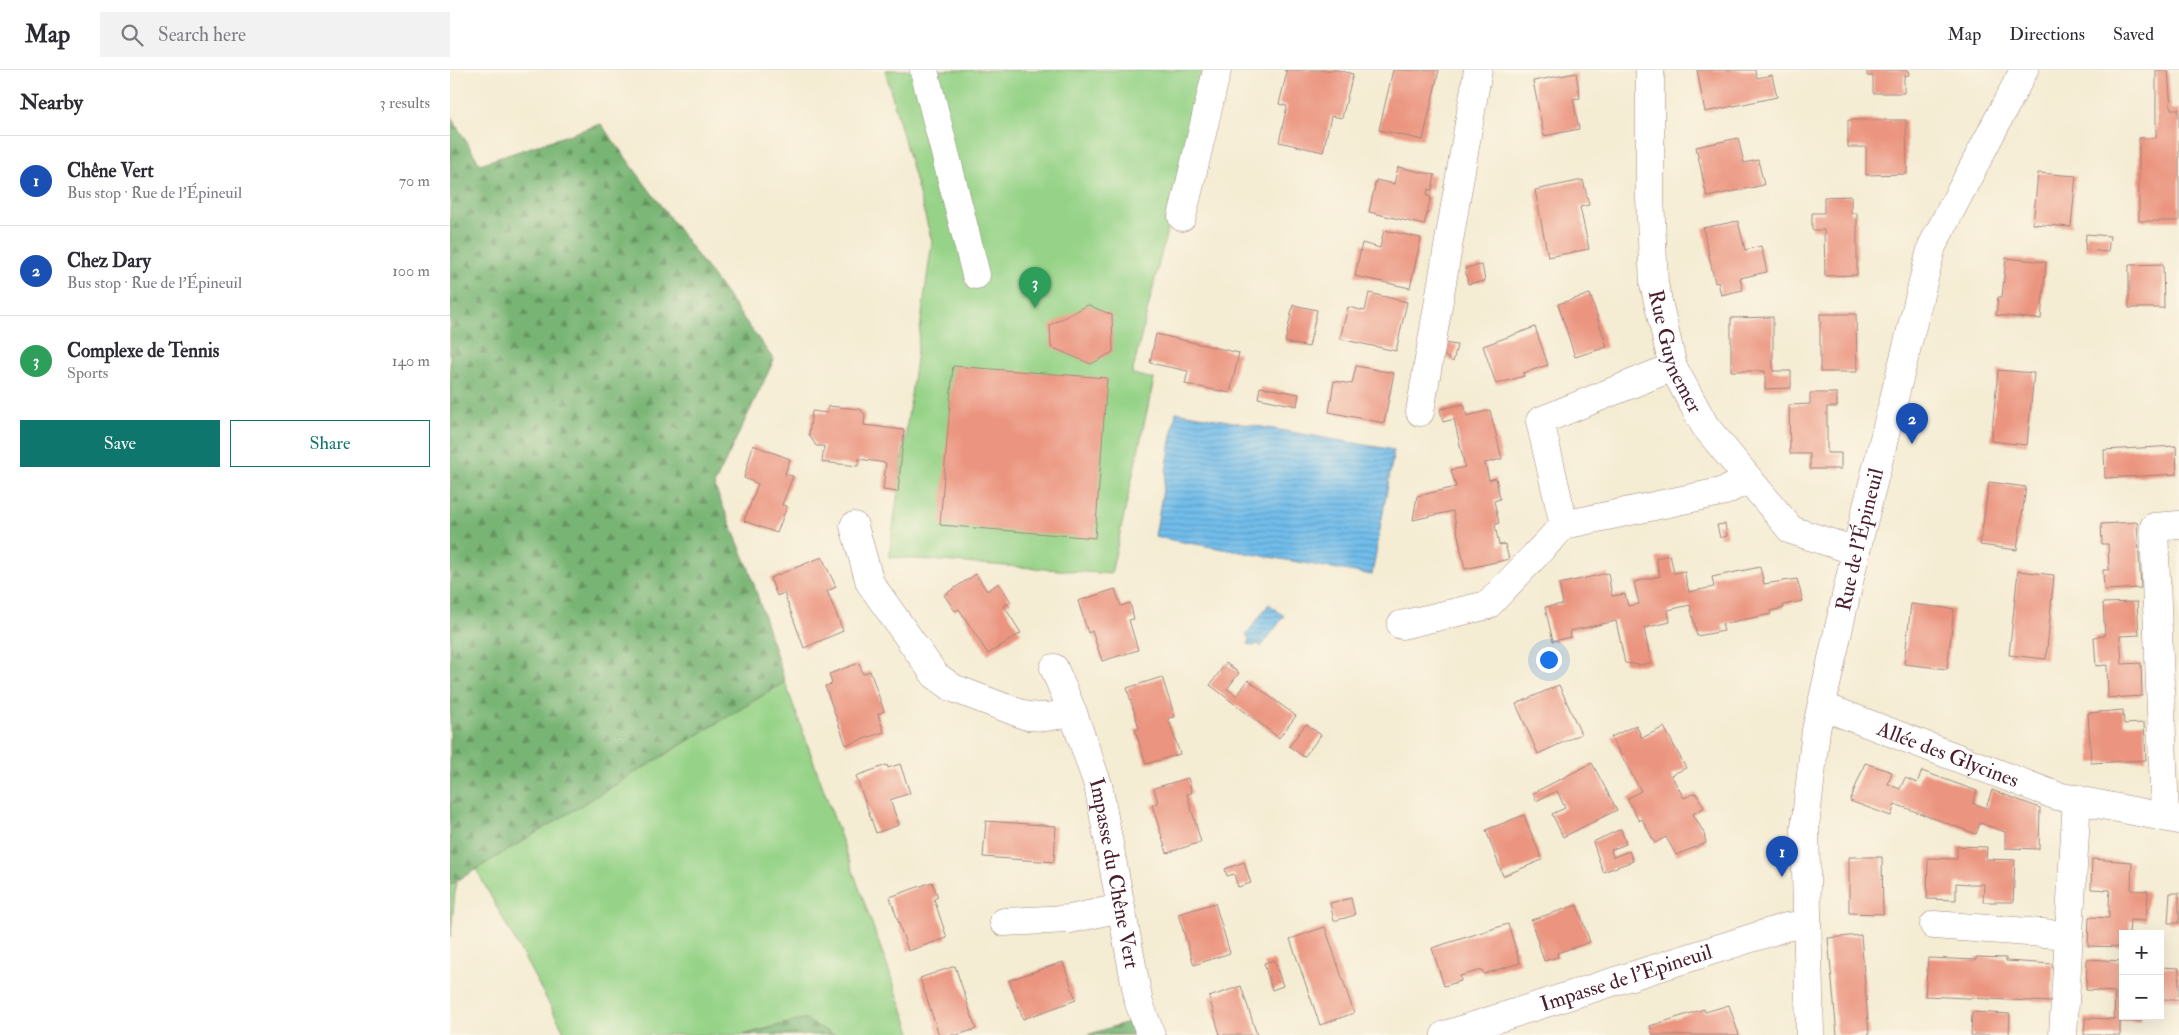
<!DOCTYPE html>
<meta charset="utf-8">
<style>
:root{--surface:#fff;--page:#f2f2f3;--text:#2b2b33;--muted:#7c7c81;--line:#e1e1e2;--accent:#0f766e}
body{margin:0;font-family:"IM FELL Double Pica",serif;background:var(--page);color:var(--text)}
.controls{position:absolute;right:15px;bottom:15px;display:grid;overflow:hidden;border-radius:0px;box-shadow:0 5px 20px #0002}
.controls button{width:45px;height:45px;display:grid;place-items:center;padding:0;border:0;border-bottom:1px solid var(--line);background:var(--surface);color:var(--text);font:25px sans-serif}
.you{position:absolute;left:1098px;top:589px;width:18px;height:18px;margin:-12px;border:4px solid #fff;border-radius:50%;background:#1a73e8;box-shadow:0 0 0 8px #1a73e833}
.badge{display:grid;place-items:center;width:32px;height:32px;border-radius:50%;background:var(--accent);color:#fff;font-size:16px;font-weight:700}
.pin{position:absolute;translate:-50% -41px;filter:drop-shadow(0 1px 2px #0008)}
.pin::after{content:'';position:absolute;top:26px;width:18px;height:15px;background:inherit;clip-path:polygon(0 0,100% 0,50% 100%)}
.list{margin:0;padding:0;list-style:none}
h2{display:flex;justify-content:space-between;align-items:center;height:65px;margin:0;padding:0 20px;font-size:21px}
h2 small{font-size:16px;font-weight:400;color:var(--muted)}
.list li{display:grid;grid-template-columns:32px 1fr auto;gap:15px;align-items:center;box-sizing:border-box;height:90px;padding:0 20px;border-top:1px solid var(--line)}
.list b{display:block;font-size:19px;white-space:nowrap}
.list p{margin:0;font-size:16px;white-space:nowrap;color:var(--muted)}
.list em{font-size:16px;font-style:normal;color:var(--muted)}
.actions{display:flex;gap:10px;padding:15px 20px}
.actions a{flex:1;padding:11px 0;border:1px solid var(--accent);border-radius:0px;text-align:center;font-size:18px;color:var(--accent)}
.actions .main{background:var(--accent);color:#fff}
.icon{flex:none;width:28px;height:28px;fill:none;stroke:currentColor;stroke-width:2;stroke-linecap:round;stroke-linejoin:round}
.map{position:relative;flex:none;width:1729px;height:965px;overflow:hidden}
header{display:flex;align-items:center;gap:30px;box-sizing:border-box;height:70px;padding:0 25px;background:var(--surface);border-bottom:1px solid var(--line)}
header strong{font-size:24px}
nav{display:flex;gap:28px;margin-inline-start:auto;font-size:18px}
.search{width:350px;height:45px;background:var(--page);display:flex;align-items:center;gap:12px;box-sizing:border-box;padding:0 18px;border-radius:0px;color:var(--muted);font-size:19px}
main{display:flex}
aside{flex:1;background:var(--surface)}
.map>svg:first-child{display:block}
</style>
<header>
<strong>Map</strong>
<div class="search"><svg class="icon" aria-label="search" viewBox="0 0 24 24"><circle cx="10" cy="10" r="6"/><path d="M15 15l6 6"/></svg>Search here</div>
<nav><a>Map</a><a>Directions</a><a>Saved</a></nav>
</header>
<main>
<aside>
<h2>Nearby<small>3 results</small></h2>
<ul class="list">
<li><span class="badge" style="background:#1a4fb4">1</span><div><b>Chêne Vert</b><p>Bus stop · Rue de l'Épineuil</p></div><em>70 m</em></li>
<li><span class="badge" style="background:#1a4fb4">2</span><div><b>Chez Dary</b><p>Bus stop · Rue de l'Épineuil</p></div><em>100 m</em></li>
<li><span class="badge" style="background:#2e9e5b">3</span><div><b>Complexe de Tennis</b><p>Sports</p></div><em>140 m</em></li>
</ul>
<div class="actions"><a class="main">Save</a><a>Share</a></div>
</aside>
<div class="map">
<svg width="1729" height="965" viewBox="0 0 1729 965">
<defs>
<pattern id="forest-firs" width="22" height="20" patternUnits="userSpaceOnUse" patternTransform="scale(1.25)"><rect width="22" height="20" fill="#78b574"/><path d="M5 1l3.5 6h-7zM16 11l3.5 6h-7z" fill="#64935f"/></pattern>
<pattern id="water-rules" width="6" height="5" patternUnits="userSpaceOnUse" patternTransform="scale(1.25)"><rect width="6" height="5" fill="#71bdeb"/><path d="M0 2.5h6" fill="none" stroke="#5f99bf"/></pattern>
</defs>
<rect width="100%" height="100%" fill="#fcf5e5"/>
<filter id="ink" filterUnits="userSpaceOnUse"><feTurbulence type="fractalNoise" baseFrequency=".02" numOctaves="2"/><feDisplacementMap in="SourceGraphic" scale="10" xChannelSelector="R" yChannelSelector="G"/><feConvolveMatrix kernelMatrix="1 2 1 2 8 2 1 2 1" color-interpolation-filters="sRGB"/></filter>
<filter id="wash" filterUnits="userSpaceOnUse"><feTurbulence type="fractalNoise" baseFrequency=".0096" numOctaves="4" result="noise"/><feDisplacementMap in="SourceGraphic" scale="20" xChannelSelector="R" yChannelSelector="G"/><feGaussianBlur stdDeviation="1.12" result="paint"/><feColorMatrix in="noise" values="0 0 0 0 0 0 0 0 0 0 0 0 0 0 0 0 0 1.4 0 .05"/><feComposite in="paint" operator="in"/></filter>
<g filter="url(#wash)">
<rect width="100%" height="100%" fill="#f4ecd3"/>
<g fill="#96d388" stroke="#70795a">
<path d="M 435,0 L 756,0 L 682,304 L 704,309 L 661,504 L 439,487 L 482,171 Z"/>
<path d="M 335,612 L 462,965 L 383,965 L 352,949 L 293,965 L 116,965 L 26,799 Z"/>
<path d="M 6,811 L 1,865 L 0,868 L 0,815 Z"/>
</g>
<g fill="url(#forest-firs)" stroke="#616a50">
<path d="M 0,45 L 30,94 L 151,54 L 324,290 L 264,415 L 299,499 L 335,612 L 0,815 Z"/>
<path d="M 354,949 L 384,965 L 294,965 Z"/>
<path d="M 681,951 L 686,965 L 637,965 Z"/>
</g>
<g fill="url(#water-rules)" stroke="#5e6e8b">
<path d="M 726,342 L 944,380 L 922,505 L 705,467 Z"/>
<path d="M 819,534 L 834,546 L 811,577 L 808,574 L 802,576 L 798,574 L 799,568 L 796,565 Z"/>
</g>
<g id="blocks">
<g fill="#eb947f">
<path d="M 834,0 L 887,0 L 903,4 L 892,48 L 881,46 L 873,82 L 829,72 L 837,36 L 829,34 L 837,2 Z"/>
<path d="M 943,0 L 989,0 L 973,70 L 929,60 Z"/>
<path d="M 1247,0 L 1305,0 L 1307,8 L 1322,5 L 1327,27 L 1255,42 Z"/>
<path d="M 1417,0 L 1458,0 L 1459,5 L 1454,6 L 1454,23 L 1423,23 L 1423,6 L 1417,6 Z"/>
<path d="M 1706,0 L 1718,0 L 1721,39 L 1729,39 L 1729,151 L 1689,151 L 1689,68 L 1706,68 Z"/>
<path d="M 1126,3 L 1130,28 L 1123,29 L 1129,59 L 1094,66 L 1083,11 Z"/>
<path d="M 1398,50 L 1456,50 L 1457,104 L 1416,105 L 1416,77 L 1398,77 Z"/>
<path d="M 1288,68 L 1294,93 L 1308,90 L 1314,115 L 1257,127 L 1246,77 Z"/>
<path d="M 948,97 L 985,105 L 982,120 L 978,119 L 977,126 L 981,127 L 974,155 L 919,142 L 926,110 L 944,114 Z"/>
<path d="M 1588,103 L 1626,106 L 1621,157 L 1583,154 Z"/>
<path d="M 1133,110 L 1139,135 L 1130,137 L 1139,179 L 1098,187 L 1085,120 Z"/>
<path d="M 1401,126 L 1401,143 L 1407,143 L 1407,205 L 1375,206 L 1374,160 L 1362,160 L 1362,143 L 1374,143 L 1374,127 Z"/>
<path d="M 1288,151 L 1295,180 L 1311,176 L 1317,202 L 1290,208 L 1293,220 L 1271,225 L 1268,212 L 1265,213 L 1253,158 Z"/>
<path d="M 934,160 L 971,168 L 960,218 L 905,206 L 912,173 L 930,178 Z"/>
<path d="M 1636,164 L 1660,166 L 1658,182 L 1635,180 Z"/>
<path d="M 1556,188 L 1596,192 L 1591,249 L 1546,245 L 1548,227 L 1552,227 Z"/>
<path d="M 1713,194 L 1714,238 L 1679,238 L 1679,195 Z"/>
<path d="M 1032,195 L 1035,211 L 1018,214 L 1015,198 Z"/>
<path d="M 919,223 L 957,232 L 946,281 L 890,269 L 898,237 L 915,241 Z"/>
<path d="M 1140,224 L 1157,277 L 1125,287 L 1108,234 Z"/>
<path d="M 638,235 L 662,245 L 663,282 L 641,294 L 601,277 L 600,255 Z"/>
<path d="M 843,235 L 867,240 L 859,277 L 835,272 Z"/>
<path d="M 1370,244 L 1406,244 L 1407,302 L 1370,302 Z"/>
<path d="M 1323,247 L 1323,301 L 1341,301 L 1341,318 L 1315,319 L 1315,301 L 1281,301 L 1281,248 Z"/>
<path d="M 1085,257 L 1098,295 L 1073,303 L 1074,306 L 1046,314 L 1033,276 Z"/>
<path d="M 706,264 L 789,283 L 780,323 L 735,314 L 738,301 L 700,293 Z"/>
<path d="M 993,273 L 1007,275 L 1003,292 L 991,283 Z"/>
<path d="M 503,296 L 657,308 L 645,468 L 490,455 Z"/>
<path d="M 906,296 L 944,303 L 934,353 L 879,342 L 884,311 L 902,314 Z"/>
<path d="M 1548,300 L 1584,303 L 1577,375 L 1541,371 Z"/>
<path d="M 810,317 L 849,324 L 847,336 L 808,328 Z"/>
<path d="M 1360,323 L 1387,323 L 1387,337 L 1377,337 L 1377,383 L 1391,383 L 1391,399 L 1360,399 L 1360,384 L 1340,384 L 1339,335 L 1360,334 Z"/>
<path d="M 1014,334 L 1017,346 L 1040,340 L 1052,389 L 1035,393 L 1039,410 L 1046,408 L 1050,429 L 1044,431 L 1049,453 L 1045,455 L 1049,475 L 1055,474 L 1059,489 L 1015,499 L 1003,441 L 963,450 L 967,426 L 1006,417 L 1001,400 L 1015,397 L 1004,349 L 993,352 L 990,339 Z"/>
<path d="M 378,336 L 410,339 L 415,345 L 414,355 L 454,360 L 448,422 L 433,420 L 436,393 L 409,389 L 408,396 L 372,392 L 374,376 L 366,376 L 359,364 L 362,341 L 377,343 Z"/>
<path d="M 303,375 L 340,389 L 335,404 L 343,406 L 332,435 L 337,436 L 327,463 L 294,451 L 308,414 L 294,408 Z"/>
<path d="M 1726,376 L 1727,404 L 1655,408 L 1654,380 Z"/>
<path d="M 1539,412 L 1576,417 L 1567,480 L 1530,475 Z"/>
<path d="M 1687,452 L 1691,518 L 1654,520 L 1653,500 L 1659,500 L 1658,474 L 1652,474 L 1651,454 Z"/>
<path d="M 1275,454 L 1277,466 L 1270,468 L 1267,455 Z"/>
<path d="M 1220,485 L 1224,503 L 1234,501 L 1239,522 L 1264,517 L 1262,507 L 1310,497 L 1314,514 L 1347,509 L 1353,531 L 1333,535 L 1334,538 L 1320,541 L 1321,544 L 1272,554 L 1274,561 L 1247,566 L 1240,535 L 1218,540 L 1220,552 L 1194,558 L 1201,593 L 1190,595 L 1175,593 L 1166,551 L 1120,561 L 1121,567 L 1103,571 L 1095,537 L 1113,534 L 1109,514 L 1158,503 L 1162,526 L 1175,524 L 1178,536 L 1189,534 L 1184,512 L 1210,506 L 1206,488 Z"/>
<path d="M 372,487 L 386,517 L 377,521 L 393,561 L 354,578 L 334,523 L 327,526 L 320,508 Z"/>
<path d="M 1568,501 L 1604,505 L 1596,589 L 1559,585 Z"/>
<path d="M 526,504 L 537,521 L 549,513 L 561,532 L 554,536 L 571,563 L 538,584 L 509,539 L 505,541 L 494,525 Z"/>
<path d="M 665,519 L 671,536 L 680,533 L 684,549 L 679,550 L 688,580 L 652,591 L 642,561 L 638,563 L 628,531 Z"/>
<path d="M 1687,532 L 1689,565 L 1670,566 L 1672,594 L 1691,593 L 1692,626 L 1658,628 L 1657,595 L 1646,596 L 1645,582 L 1644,567 L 1655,566 L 1653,533 Z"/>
<path d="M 1461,534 L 1504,539 L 1497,599 L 1454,594 Z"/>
<path d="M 409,593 L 413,604 L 420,601 L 434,641 L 428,644 L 434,662 L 396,675 L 375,616 L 382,614 L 379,604 Z"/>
<path d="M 776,593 L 789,603 L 777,619 L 787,626 L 798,610 L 846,646 L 829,668 L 760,615 Z"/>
<path d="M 712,607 L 725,647 L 718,648 L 730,684 L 696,694 L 685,660 L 689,658 L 677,618 Z"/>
<path d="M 1109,615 L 1131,664 L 1088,684 L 1066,634 Z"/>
<path d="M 1673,640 L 1674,654 L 1694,653 L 1696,690 L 1641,693 L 1638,643 Z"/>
<path d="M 856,654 L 871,665 L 854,687 L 839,676 Z"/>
<path d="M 1186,655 L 1192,668 L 1214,657 L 1236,698 L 1221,705 L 1234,728 L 1246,723 L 1254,738 L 1243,744 L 1254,763 L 1256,773 L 1226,785 L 1216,767 L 1205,773 L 1192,749 L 1189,751 L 1177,729 L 1191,721 L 1161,667 Z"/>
<path d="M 1142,693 L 1167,740 L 1113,767 L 1102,744 L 1115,738 L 1107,721 L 1086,731 L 1083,723 Z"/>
<path d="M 1415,693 L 1442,702 L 1438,714 L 1450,719 L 1455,708 L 1467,713 L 1472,701 L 1527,721 L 1523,733 L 1536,738 L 1542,720 L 1590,738 L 1589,779 L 1555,778 L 1555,762 L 1530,753 L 1526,764 L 1445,734 L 1441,746 L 1400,731 Z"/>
<path d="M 450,694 L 460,723 L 440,730 L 449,755 L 426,763 L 406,706 L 437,695 L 438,698 Z"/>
<path d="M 738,708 L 742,723 L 737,724 L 751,772 L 717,783 L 702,735 L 708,733 L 704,718 Z"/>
<path d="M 1074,745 L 1092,790 L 1053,806 L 1036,760 Z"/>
<path d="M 536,751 L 606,756 L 604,792 L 533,787 Z"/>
<path d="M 1171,759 L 1176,774 L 1161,780 L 1163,787 L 1179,781 L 1183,791 L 1153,802 L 1143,772 Z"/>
<path d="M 1507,776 L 1537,777 L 1536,789 L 1565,790 L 1563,832 L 1533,832 L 1534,814 L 1520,814 L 1506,813 L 1506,830 L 1477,829 L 1478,788 L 1507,789 Z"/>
<path d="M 1399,787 L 1432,787 L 1433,844 L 1399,843 Z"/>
<path d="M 1642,789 L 1682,792 L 1681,820 L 1698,821 L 1696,851 L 1680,850 L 1679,864 L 1673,864 L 1673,877 L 1638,876 L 1639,847 L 1659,848 L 1659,834 L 1660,820 L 1641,819 Z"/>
<path d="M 794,792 L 801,813 L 788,817 L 784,804 L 777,806 L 775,799 Z"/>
<path d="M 482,812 L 488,827 L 484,829 L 497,868 L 458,881 L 440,827 Z"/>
<path d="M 1720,823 L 1729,823 L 1729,853 L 1718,853 Z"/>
<path d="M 901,828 L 905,845 L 884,851 L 880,833 Z"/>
<path d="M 765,833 L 780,883 L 744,895 L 728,844 Z"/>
<path d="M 1127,835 L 1140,872 L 1107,883 L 1108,887 L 1094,891 L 1081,850 Z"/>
<path d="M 1058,854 L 1070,893 L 1034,904 L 1032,900 L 1010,906 L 1011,911 L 994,916 L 982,878 Z"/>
<path d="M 875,857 L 904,943 L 870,955 L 840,869 Z"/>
<path d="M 1411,865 L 1419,965 L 1387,965 L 1378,868 Z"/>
<path d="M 1526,887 L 1556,888 L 1556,891 L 1603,894 L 1602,932 L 1475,926 L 1478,888 L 1526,890 Z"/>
<path d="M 1637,889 L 1673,891 L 1673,946 L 1692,946 L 1691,952 L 1670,951 L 1670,965 L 1634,965 L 1635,948 L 1664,949 L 1665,922 L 1636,920 Z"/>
<path d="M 824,890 L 833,916 L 822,920 L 814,893 Z"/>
<path d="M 613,892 L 626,930 L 573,949 L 559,910 Z"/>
<path d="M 505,896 L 526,959 L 507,965 L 489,965 L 470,908 Z"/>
<path d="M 1710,897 L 1729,898 L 1729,930 L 1710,930 Z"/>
<path d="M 791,916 L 807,965 L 770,965 L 759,927 Z"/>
<path d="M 1279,935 L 1289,965 L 1203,965 L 1200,956 L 1254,939 L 1255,942 Z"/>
<path d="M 1522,942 L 1560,944 L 1559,965 L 1521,965 Z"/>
</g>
</g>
</g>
<g filter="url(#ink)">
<use href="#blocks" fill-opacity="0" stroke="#9f867f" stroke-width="1"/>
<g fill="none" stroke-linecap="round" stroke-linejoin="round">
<defs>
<g id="minor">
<path d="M 474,0 L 526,205"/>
<path id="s1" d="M 1200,0 L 1200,127 L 1204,214 L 1223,297 L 1255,356 L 1341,460 L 1406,481"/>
<path d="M 732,147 L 767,0"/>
<path d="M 1223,297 L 1090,351 L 1114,455 L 1275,421 L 1297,410"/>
<path d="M 970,342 L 1028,0"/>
<path d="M 404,456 L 420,513 L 485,605 L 503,618 L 577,646 L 596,647 L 623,643"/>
<path d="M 951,555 L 1038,535 L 1114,455"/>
<path id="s2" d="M 604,598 L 623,643 L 648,715 L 689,933 L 701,965"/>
<path id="s3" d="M 1372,636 L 1607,726 L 1729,750"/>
<path d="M 1715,746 L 1704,457 L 1729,455"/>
<path d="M 554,852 L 620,849 L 671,838"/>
<path d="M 1484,855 L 1619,865"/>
<path id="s4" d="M 995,965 L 1336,857 L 1357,854"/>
<path id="s5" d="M 1360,965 L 1355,757 L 1366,660 L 1406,481 L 1482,176 L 1574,0"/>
<path d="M 1613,965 L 1627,729"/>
</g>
</defs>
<use href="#minor" stroke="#9f867f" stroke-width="29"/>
<use href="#minor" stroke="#fff" stroke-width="28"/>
</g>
</g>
<g text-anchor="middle" stroke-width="4.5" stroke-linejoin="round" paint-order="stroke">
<g font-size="21" fill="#4a1f2b" stroke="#fcf5e5">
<text dy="7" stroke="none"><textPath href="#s1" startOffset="285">Rue Guynemer</textPath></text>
<text dy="7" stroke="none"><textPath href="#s5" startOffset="501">Rue de l'Épineuil</textPath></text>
<text dy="7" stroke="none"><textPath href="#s3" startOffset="135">Allée des Glycines</textPath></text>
<text dy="7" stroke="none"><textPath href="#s2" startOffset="215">Impasse du Chêne Vert</textPath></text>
<text dy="7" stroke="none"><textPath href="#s4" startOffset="190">Impasse de l'Epineuil</textPath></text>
</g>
</g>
</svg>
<div class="controls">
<button>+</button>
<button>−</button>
</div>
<div class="you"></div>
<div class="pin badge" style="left:1332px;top:807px;background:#1a4fb4">1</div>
<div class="pin badge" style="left:1462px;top:374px;background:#1a4fb4">2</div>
<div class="pin badge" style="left:585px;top:238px;background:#2e9e5b">3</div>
</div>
</main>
